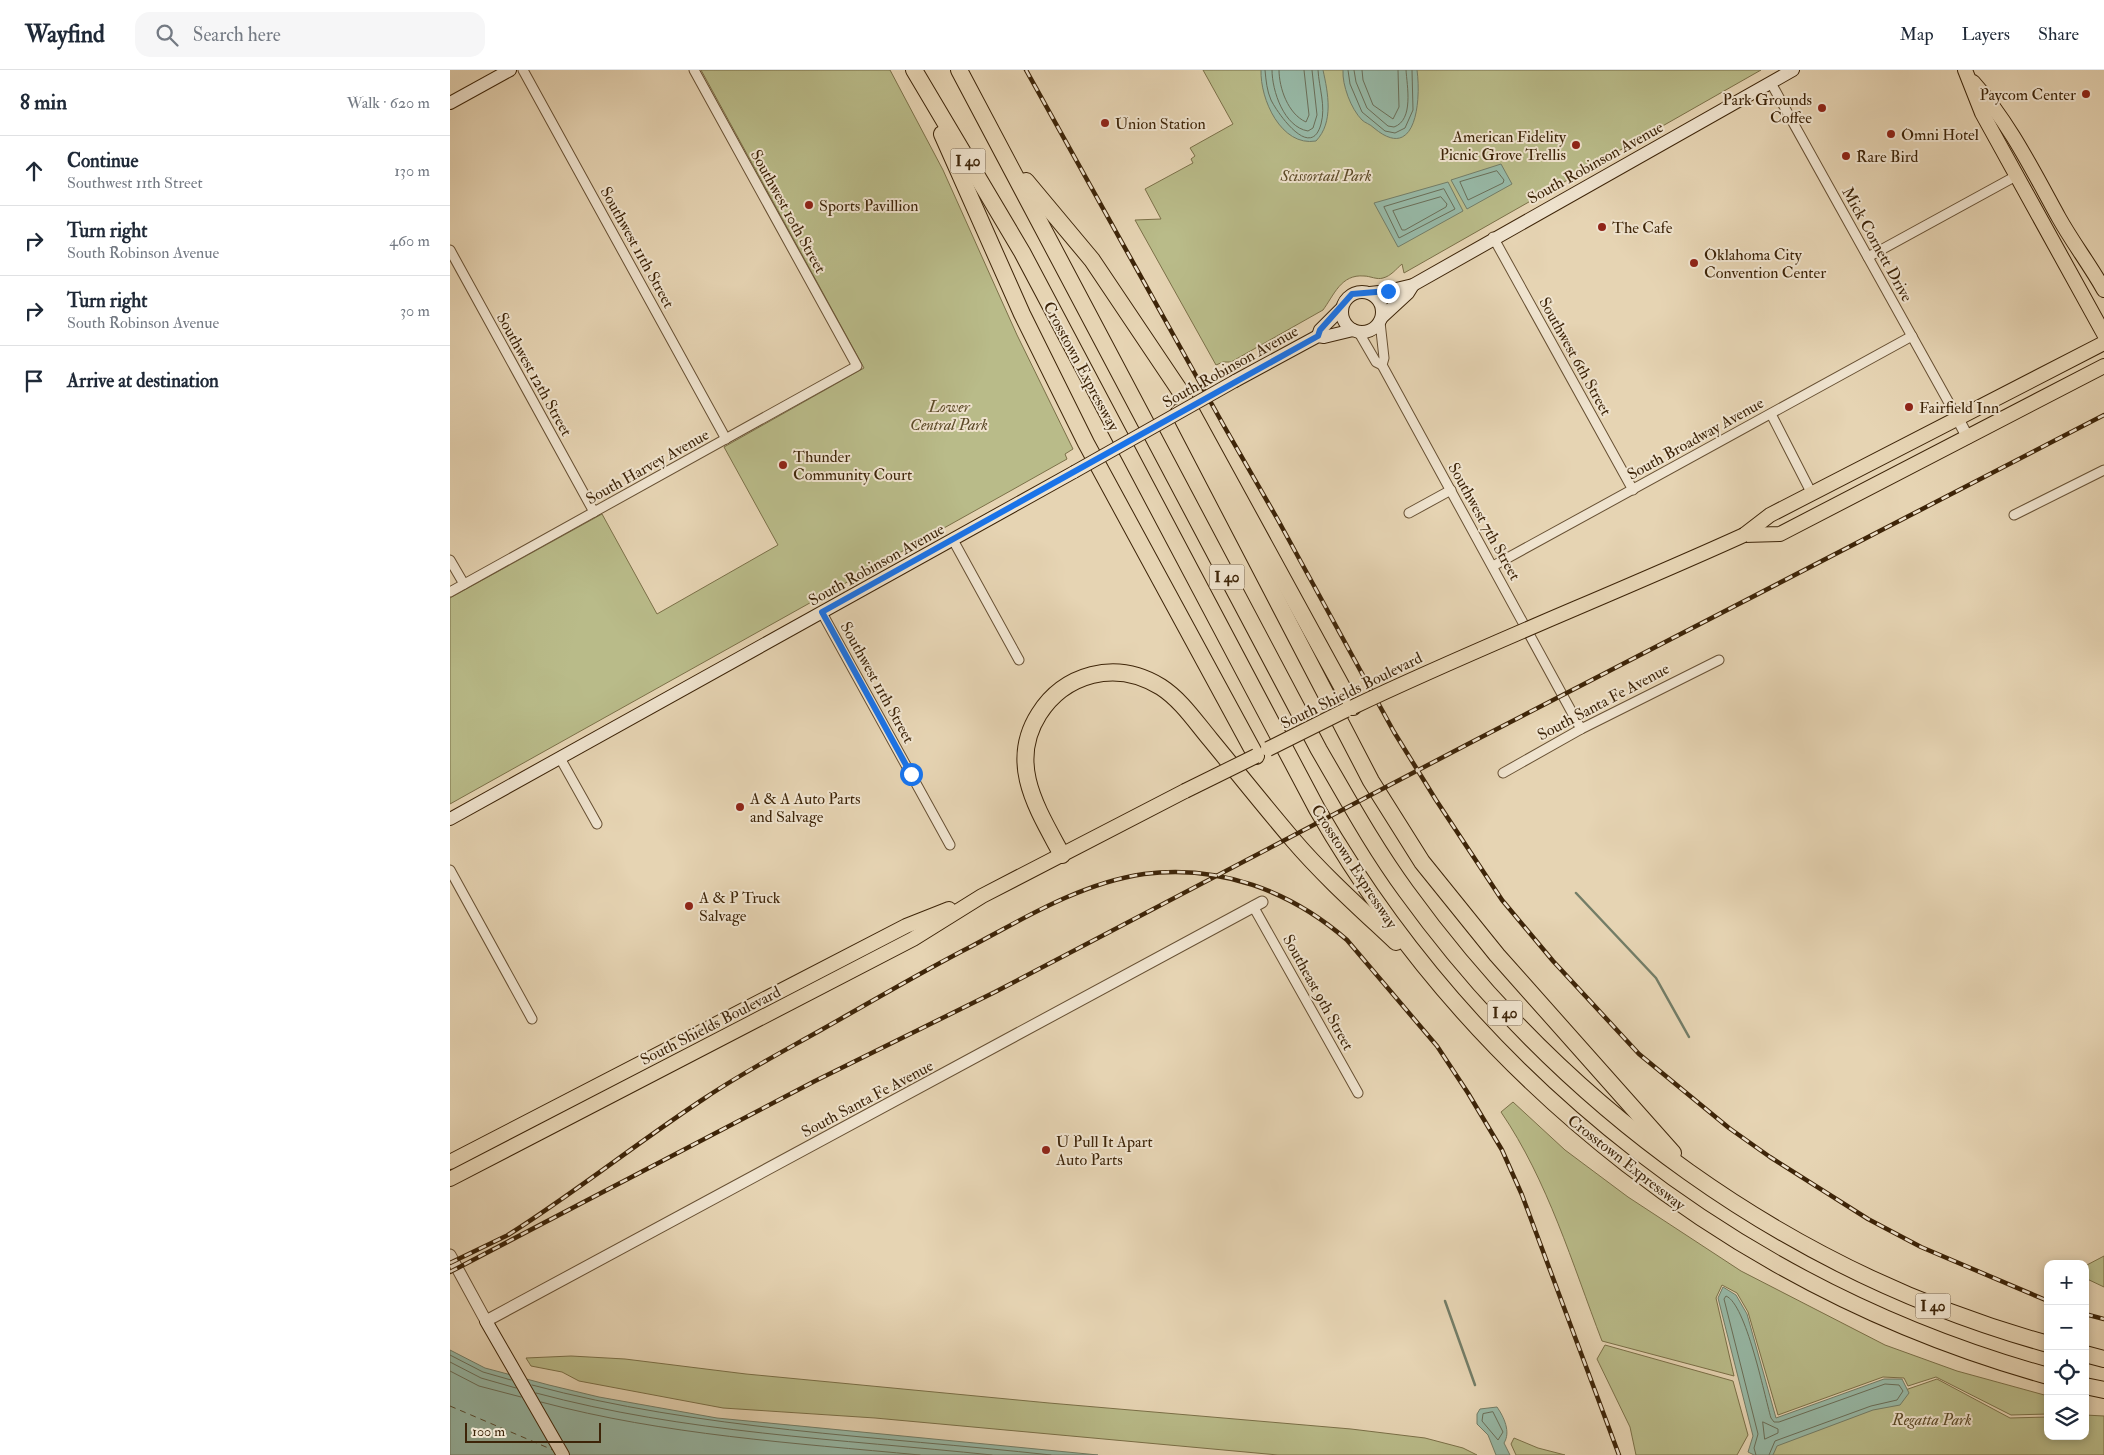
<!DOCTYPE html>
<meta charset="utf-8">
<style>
:root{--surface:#fff;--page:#f6f6f7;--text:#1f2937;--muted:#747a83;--line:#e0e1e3}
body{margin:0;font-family:"IM FELL Double Pica",serif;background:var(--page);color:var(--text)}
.controls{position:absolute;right:15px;bottom:15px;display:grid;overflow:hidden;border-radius:10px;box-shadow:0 2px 8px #0003}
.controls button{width:45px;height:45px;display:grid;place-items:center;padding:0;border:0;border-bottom:1px solid var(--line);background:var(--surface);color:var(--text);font:25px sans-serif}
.scale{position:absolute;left:15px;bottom:12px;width:136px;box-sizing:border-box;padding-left:5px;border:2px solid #3d2408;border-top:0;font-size:14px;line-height:18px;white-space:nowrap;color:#3d2408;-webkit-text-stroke:4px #efe3ce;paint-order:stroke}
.stop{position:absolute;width:15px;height:15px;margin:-11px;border:4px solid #1a73e8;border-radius:50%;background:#fff}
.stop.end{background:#1a73e8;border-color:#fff;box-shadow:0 1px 5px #0008}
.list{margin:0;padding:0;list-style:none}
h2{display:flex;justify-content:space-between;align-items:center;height:65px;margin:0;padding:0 20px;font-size:21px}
h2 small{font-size:16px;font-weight:400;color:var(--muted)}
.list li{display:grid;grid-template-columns:32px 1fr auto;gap:15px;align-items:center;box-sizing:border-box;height:70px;padding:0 20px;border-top:1px solid var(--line)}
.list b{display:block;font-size:19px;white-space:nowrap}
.list p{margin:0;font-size:16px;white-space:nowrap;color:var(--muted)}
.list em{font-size:16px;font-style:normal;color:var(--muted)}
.icon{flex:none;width:28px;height:28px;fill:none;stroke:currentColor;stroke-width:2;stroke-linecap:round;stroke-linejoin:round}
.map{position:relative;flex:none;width:1654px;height:1385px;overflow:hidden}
header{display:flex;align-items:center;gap:30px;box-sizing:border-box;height:70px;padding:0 25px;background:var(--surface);border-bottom:1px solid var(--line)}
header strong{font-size:24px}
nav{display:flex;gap:28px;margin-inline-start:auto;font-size:18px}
.search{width:350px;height:45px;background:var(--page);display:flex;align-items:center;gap:12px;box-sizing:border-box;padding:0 18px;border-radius:15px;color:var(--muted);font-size:19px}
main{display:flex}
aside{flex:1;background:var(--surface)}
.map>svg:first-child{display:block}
</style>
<header>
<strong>Wayfind</strong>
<div class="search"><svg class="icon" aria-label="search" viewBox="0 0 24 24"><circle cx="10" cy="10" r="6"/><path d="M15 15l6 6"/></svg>Search here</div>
<nav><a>Map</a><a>Layers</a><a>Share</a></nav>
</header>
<main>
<aside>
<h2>8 min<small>Walk · 620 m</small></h2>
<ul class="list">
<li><svg class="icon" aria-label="ahead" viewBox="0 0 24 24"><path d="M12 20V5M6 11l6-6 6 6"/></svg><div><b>Continue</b><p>Southwest 11th Street</p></div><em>130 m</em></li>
<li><svg class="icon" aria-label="right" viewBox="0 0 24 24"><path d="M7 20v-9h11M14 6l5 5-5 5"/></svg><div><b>Turn right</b><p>South Robinson Avenue</p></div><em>460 m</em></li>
<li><svg class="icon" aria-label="right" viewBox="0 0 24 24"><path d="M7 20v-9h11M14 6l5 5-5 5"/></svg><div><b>Turn right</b><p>South Robinson Avenue</p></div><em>30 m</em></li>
<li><svg class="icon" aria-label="arrive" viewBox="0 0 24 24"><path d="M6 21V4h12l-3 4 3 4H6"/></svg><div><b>Arrive at destination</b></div></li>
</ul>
</aside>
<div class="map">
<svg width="1654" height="1385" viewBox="0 0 1654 1385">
<rect width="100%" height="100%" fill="#e6d4b3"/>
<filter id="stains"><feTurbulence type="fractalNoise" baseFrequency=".004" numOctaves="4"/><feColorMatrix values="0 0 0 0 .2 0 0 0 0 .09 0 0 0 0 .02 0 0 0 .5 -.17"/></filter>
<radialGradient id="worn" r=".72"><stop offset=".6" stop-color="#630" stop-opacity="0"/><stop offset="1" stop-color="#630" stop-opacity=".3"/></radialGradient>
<g fill="#b9bb89" stroke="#7b7048">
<path d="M 251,0 L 440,0 L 493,100 L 567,265 L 623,379 L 615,384 L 617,389 L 562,420 L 0,734 L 0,528 L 152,444 L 207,544 L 328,475 L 274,377 L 414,298 Z"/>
<path d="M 753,0 L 1311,0 L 954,203 L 952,194 C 946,199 941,206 933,208 C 927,210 920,206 914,206 C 891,204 884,225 873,240 L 781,292 L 773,292 L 766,295 L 685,150 L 711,149 L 695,119 L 743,93 L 741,89 L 745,86 L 740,78 L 783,54 Z"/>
<path d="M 1063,1032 L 1115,1080 L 1178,1127 L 1291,1201 L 1435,1275 L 1507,1301 L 1598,1326 L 1598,1344 L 1561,1345 L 1486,1307 L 1458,1316 L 1454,1308 L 1433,1307 L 1328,1345 L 1298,1242 L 1287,1223 L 1272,1215 L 1266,1228 L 1284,1306 L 1152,1271 C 1122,1193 1098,1111 1051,1042 Z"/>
<path d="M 1654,1186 L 1654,1217 L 1635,1208 L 1635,1196 Z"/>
<path d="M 1155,1275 L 1283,1311 L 1298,1365 L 1287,1385 L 1186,1385 L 1180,1357 L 1147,1289 Z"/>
<path d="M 121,1286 L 175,1289 L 296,1304 L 599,1333 L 901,1359 L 975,1368 L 1013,1378 L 1027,1385 L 828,1385 L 425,1348 L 273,1338 L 129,1311 L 112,1302 L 81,1296 L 76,1288 Z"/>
<path d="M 1487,1309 L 1560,1348 L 1598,1347 L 1598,1366 L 1635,1366 L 1635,1345 L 1654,1346 L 1654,1385 L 1317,1385 L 1322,1366 Z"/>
<path d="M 1064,1368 L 1088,1378 L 1115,1385 L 1066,1385 L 1061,1374 Z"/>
</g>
<g fill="#97b9a7" stroke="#737d67">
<path d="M 811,0 L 873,0 C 878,23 884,52 866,71 C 831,77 810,29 811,0 Z"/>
<path d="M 893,0 L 967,0 C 971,28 967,94 924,58 C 920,54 915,53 912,50 C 901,39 892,15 893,0 Z"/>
<path d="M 1051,94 L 1062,114 L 1017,139 L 1001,110 Z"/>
<path d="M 998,112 L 1013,141 L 948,177 L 924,133 Z"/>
<path d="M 1273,1217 L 1286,1225 L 1297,1244 L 1326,1348 L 1434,1309 L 1452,1309 L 1459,1323 L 1450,1335 L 1423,1340 L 1327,1376 L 1323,1385 L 1304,1385 L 1298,1382 L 1303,1366 L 1268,1228 Z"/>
<path d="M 0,1280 L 35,1298 L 99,1315 L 149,1327 L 267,1348 L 648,1385 L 0,1385 Z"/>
<path d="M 1047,1337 C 1054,1347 1061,1362 1054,1373 L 1060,1385 L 1046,1385 L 1038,1365 L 1027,1354 L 1027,1344 L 1030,1339 Z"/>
</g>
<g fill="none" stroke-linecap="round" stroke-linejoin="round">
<g stroke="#6a6e58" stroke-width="1">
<path d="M 815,0 C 816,11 817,21 821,30 C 828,44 861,91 871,54 C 876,36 869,18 868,0"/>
<path d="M 822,0 C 822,21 834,57 858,61 L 863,58 L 867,45 L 862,0"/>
<path d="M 829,0 C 829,18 838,44 856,52 L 859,45 L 854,0"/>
<path d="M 898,0 L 900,14 L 912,42 L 935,61 L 945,63 L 955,58 L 963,40 L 962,0"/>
<path d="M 904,0 L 906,12 L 917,38 L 938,56 L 944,57 C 964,50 957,16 956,0"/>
<path d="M 912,0 L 913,10 L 923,35 L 943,49 L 949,37 L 948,0"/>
<path d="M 1047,101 L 1054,110 L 1053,113 L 1018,130 L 1010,112 Z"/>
<path d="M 994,119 L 1005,139 L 949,168 L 934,137 Z"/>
<path d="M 991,127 L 997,134 L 996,137 L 955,160 L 952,160 L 943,141 Z"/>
<path d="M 0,1285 L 33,1302 L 61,1310"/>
<path d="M 0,1292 L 31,1308 L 66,1318"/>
<path d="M 0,1301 L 29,1316 L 71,1327"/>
<path d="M 82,1315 C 251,1360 427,1366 601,1385"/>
<path d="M 86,1323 C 235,1363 389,1369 542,1385"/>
<path d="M 91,1332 C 215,1365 343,1373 470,1385"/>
<path d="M 1043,1342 L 1053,1362 L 1048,1370 L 1032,1351 L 1033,1344 Z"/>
<path d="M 1313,1352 L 1328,1359 L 1328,1363 L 1315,1369 Z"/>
<path d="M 1306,1385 L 1304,1378 L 1308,1364 L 1274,1229 L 1276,1226 C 1296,1234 1314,1324 1321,1348 L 1324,1352 L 1329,1352 L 1435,1314 L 1449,1315 L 1453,1321 L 1447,1330 L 1421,1336 L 1325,1371 L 1319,1385"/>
</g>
<g stroke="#737d67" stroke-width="2.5">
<path d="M 1126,823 L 1206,908 L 1239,967"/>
<path d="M 995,1231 L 1025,1315"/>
</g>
<path stroke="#544930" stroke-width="1" stroke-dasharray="6 5" stroke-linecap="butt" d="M 0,1336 L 103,1380"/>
<defs>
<g id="minor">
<path d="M 73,0 L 276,369"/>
<path d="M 1321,13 L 1508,349"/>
<path d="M 1043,167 L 1183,420"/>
<path d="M 0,180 L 144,442"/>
<path d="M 1418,187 L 1566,106"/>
<path d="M 930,252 L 934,288 L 932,295 L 1131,659"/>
<path d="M 908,261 L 926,292 L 932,295"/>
<path d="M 1321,344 L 1362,424"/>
<path d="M 959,443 L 1001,420"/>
<path d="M 1564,445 L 1654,400"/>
<path d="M 503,470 L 569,590"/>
<path d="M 0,490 L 14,514"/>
<path d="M 1043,496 L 1462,266"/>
<path d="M 0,522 L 407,296 L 244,0"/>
<path d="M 372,543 L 500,775"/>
<path d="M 110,688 L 147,754"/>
<path d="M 1053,703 L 1131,659 L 1269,590"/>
<path d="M 0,800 L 82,949"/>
<path d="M 803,836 L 908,1023"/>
</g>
<g id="tertiary">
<path d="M 1508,349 L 1518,368"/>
<path d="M 0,1185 L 36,1251 L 812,832"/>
</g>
<g id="secondary">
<path d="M 0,33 L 60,0"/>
<circle cx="912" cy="242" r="20"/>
<path d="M 920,223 L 938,221 L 963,215 L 1343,0"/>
<path d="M 932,247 L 958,223 L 963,215"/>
<path d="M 868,266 L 870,260 L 892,238"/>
<path d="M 785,311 L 868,266 L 874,267 L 903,260"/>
<path d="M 0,749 L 624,402"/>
<path d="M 36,1251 L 113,1385"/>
</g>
<g id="primary">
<path d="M 1515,0 L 1532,43 L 1654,264"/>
<path d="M 1523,12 C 1559,52 1583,101 1609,148 C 1623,173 1640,195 1654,220"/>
<path d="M 1294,465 L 1320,445 L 1654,273"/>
<path d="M 1294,465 L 1330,464 L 1654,296"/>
<path d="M 0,1092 L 456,856 L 499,839"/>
<path d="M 0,1109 L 463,869 L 532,826 L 735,721"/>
</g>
<g id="motorway">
<path d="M 464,0 L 572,182 L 867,739 C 1026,1015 1291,1221 1598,1306"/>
<path d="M 509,0 L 869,680 C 897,728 923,776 956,821 C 1113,1038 1338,1202 1598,1274"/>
<path d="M 492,64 L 572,244 L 636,373 L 806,686"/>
<path d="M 576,111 L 642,190 L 730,321 L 903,637"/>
<path d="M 729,342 L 921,711 L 972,792 L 1047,885 L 1223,1083"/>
<path d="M 612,785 C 588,740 557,694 589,644 C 601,625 619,611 642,605 C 666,599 690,604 711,617 C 731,630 745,651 760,669 C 788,703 815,737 844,771 C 875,807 911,839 946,872"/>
<path d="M 1635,1284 L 1654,1289"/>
<path d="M 1635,1316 L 1654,1320"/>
</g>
</defs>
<use href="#minor" stroke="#675033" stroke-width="11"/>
<use href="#tertiary" stroke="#675033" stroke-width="13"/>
<use href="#secondary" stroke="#3d2408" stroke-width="14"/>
<use href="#primary" stroke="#3d2408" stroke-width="16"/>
<use href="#motorway" stroke="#3d2408" stroke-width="18"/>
<use href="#minor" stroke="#efe3ce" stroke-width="9"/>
<use href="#tertiary" stroke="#efe3ce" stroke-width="11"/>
<use href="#secondary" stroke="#efe3ce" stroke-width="12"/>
<use href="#primary" stroke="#e6d4b3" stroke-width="14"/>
<use href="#motorway" stroke="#e6d4b3" stroke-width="16"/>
<defs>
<g id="rail">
<path d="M 576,0 L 774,356 L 828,450 L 944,662 L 986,730 L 1052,830 L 1103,891 L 1189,984 L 1279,1058 L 1320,1087 L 1418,1149 L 1471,1177 L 1598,1231"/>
<path d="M 58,1165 C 126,1122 188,1072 255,1028 C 292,1003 332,982 371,960 C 421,932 471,902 522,876 C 576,847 632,813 694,804 C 769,794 841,821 897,870 L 987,976 L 1018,1023 L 1052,1080 L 1072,1125 L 1169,1385"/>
<path d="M 0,1193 L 56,1166"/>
<path d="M 0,1202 L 365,1011 L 545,922 L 1018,674 L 1654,345"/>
<path d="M 1635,1244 L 1654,1249"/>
</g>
</defs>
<use href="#rail" stroke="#3d2408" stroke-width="4.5"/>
<use href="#rail" stroke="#efe3ce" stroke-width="2.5" stroke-dasharray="8" stroke-linecap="butt"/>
<defs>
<path id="secondary-bridge" d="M 624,402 L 785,311"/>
<g id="primary-bridge">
<path d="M 903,637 C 1031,576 1164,524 1294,465"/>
<path d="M 818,679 L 896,640"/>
<path d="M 735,721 L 806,686"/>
</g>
</defs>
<use href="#secondary-bridge" stroke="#3d2408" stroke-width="14" stroke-linecap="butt"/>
<use href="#primary-bridge" stroke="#3d2408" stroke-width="16" stroke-linecap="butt"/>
<use href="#secondary-bridge" stroke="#efe3ce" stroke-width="12"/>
<use href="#primary-bridge" stroke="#e6d4b3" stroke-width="14"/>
</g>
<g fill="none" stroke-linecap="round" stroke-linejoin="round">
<path stroke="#1a73e8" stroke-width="6" d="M 461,704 L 372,542 L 868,266 L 870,260 L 902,224 L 938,221"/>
</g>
<g fill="#8f2418" stroke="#efe3ce" stroke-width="2">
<circle cx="1636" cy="24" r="5"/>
<circle cx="1372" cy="38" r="5"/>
<circle cx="655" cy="53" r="5"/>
<circle cx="1441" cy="64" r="5"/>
<circle cx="1126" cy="75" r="5"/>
<circle cx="1396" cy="86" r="5"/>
<circle cx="359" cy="135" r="5"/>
<circle cx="1152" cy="157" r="5"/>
<circle cx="1244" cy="193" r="5"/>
<circle cx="1459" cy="337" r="5"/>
<circle cx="333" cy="395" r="5"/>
<circle cx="290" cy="737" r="5"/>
<circle cx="239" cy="836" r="5"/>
<circle cx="596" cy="1080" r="5"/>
</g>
<g text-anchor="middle" stroke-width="4" stroke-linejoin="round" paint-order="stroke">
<g fill="#efe3ce" stroke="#725d43" stroke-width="1">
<rect x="500.5" y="78.5" width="35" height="25" rx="4"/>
<rect x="759.5" y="494.5" width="35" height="25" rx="4"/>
<rect x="1037.5" y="930.5" width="35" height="25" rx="4"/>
<rect x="1465.5" y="1223.5" width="35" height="25" rx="4"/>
</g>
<g font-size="15" font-weight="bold" fill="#3d2408">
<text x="518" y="96">I 40</text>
<text x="777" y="512">I 40</text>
<text x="1055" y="948">I 40</text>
<text x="1483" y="1241">I 40</text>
</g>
<g font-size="16" fill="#3d2408" stroke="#efe3ce" text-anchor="start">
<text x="1626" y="30" text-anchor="end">Paycom Center</text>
<text x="1362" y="35" text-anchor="end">Park Grounds<tspan x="1362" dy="18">Coffee</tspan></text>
<text x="665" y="59">Union Station</text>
<text x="1451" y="70">Omni Hotel</text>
<text x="1116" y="72" text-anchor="end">American Fidelity<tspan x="1116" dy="18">Picnic Grove Trellis</tspan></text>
<text x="1406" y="92">Rare Bird</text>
<text x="369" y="141">Sports Pavillion</text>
<text x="1162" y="163">The Cafe</text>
<text x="1254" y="190">Oklahoma City<tspan x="1254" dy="18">Convention Center</tspan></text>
<text x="1469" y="343">Fairfield Inn</text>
<text x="343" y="392">Thunder<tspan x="343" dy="18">Community Court</tspan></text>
<text x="300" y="734">A &amp; A Auto Parts<tspan x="300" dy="18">and Salvage</tspan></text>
<text x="249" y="833">A &amp; P Truck<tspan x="249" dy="18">Salvage</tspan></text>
<text x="606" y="1077">U Pull It Apart<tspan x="606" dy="18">Auto Parts</tspan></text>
</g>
<g font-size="16" fill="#3d2408" stroke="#efe3ce">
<text transform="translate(1145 92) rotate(-29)" y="6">South Robinson Avenue</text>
<text transform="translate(339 141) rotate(61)" y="6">Southwest 10th Street</text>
<text transform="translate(1428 174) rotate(61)" y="6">Mick Cornett Drive</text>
<text transform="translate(188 177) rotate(61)" y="6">Southwest 11th Street</text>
<text transform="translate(1126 286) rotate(61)" y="6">Southwest 6th Street</text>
<text transform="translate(632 296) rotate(62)" y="6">Crosstown Expressway</text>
<text transform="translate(780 296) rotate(-29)" y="6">South Robinson Avenue</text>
<text transform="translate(85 304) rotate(61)" y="6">Southwest 12th Street</text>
<text transform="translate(1245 368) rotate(-29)" y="6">South Broadway Avenue</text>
<text transform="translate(197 396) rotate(-29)" y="6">South Harvey Avenue</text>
<text transform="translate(1035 451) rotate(61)" y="6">Southwest 7th Street</text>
<text transform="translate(426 494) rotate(-29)" y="6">South Robinson Avenue</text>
<text transform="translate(428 612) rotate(61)" y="6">Southwest 11th Street</text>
<text transform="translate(901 620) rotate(-26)" y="6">South Shields Boulevard</text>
<text transform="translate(1153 631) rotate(-28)" y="6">South Santa Fe Avenue</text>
<text transform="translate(905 796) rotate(57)" y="6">Crosstown Expressway</text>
<text transform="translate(869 922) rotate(61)" y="6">Southeast 9th Street</text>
<text transform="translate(260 955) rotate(-27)" y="6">South Shields Boulevard</text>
<text transform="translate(417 1028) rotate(-28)" y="6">South Santa Fe Avenue</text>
<text transform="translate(1177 1092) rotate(38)" y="6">Crosstown Expressway</text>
</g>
<g font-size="16" font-style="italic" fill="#5c4a28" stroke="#efe3ce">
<text x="876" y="111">Scissortail Park</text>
<text x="499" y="342">Lower<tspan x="499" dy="18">Central Park</tspan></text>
<text x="1482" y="1355">Regatta Park</text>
</g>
</g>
<rect width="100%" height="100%" filter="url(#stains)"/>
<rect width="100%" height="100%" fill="url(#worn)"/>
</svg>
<div class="controls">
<button>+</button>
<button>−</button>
<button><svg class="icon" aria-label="locate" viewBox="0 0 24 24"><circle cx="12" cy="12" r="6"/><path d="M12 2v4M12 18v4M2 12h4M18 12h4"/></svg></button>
<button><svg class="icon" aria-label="layers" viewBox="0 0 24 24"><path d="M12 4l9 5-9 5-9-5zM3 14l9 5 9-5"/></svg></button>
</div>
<div class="scale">100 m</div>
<div class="stop" style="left:461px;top:704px"></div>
<div class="stop end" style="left:938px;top:221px"></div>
</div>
</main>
